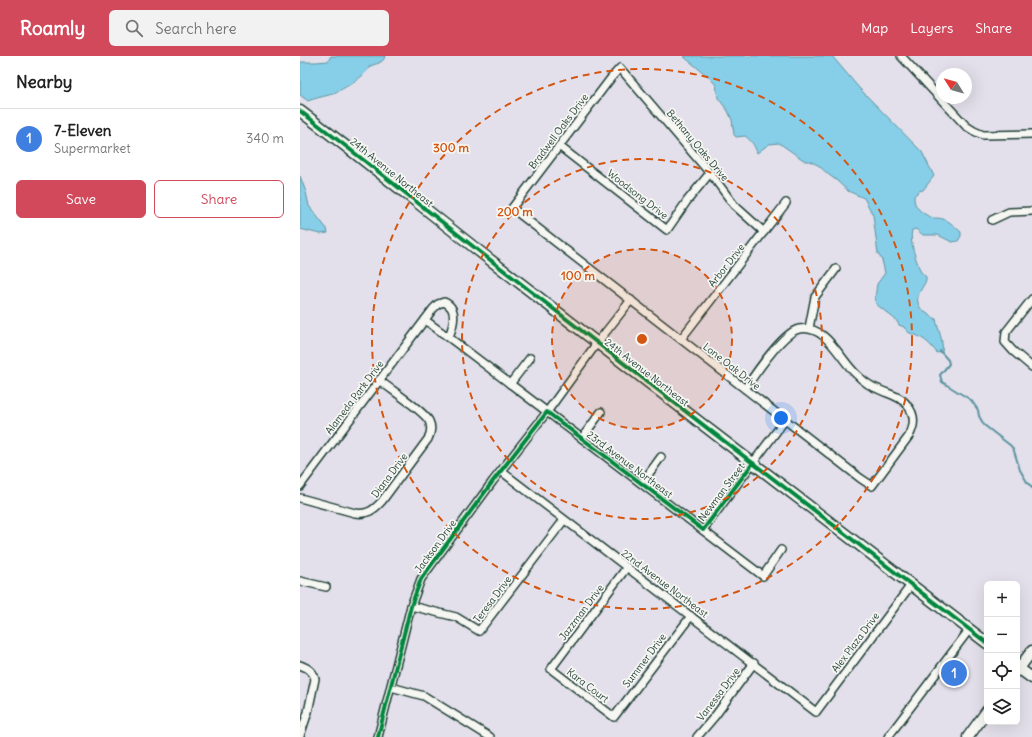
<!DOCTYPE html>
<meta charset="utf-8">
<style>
:root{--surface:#fff;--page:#f2f2f2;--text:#222;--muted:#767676;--line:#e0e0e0;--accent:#d1495b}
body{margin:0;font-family:Delius,sans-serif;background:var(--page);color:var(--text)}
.controls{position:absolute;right:12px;bottom:12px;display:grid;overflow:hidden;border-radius:6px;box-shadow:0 4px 16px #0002}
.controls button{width:36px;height:36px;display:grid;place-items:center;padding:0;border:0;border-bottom:1px solid var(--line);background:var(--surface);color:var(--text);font:20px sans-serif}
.compass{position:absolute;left:636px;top:12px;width:36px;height:36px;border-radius:50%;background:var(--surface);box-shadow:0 4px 16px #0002;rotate:307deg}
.you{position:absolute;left:481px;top:362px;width:14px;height:14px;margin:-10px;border:3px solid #fff;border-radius:50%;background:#1a73e8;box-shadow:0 0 0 6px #1a73e833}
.badge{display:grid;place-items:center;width:26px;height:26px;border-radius:50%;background:var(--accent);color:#fff;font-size:13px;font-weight:700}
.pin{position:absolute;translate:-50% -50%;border:2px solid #fff;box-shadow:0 1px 4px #0006}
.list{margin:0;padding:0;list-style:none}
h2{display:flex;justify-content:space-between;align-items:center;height:52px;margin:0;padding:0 16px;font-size:17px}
h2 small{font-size:13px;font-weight:400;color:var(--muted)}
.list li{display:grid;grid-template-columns:26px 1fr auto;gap:12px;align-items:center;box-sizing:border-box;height:60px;padding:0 16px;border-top:1px solid var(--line)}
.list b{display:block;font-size:15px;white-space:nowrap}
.list p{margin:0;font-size:13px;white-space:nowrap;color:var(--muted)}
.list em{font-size:13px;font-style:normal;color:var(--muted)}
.actions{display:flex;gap:8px;padding:12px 16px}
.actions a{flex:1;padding:9px 0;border:1px solid var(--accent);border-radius:6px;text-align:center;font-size:14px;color:var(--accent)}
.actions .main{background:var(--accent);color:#fff}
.icon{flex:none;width:22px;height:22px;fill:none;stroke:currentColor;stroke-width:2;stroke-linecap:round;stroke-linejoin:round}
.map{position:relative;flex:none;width:732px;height:681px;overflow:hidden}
header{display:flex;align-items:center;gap:24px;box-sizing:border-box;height:56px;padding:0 20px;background:var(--accent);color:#fff}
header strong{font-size:19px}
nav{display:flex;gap:22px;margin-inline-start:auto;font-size:14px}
.search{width:280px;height:36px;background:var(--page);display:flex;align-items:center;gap:10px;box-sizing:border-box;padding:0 14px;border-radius:6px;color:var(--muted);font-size:15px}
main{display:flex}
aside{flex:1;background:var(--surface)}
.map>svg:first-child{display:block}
</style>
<header>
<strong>Roamly</strong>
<div class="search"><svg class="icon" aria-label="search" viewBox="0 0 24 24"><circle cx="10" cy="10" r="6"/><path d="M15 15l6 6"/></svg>Search here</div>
<nav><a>Map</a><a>Layers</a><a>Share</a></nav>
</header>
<main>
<aside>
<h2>Nearby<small></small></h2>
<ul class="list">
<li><span class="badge" style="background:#3f7fe0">1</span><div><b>7-Eleven</b><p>Supermarket</p></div><em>340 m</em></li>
</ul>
<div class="actions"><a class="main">Save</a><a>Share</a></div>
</aside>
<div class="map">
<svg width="732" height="681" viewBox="0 0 732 681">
<rect width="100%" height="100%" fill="#e3e0eb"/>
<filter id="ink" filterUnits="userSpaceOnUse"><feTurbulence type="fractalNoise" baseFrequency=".025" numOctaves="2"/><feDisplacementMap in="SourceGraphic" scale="8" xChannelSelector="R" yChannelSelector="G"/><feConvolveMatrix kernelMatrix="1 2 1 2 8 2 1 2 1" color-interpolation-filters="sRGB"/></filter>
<g filter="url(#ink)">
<g fill="#87cee8" stroke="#5d94a0">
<path d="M 31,0 L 85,0 C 84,7 75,8 70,10 C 66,21 40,35 29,39 C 22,41 15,42 8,45 L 0,39 L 0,6 L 16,6 L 28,5 Z"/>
<path d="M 383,0 L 532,0 L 559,32 L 622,96 L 634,120 L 623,134 L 619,135 L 614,140 C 613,152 623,158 633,162 C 636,162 640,162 643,163 C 650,165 655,171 661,176 L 661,180 L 658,185 L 652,186 L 638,179 L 623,179 L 616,173 L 612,174 C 609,186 616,203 620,214 C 621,217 624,218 626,221 C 628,227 615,237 618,247 C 620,255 630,259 636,263 C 638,274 644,285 642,296 L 637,297 C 632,290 627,285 620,281 C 612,277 609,279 604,271 L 599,269 L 596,264 L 576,248 L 575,242 L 577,228 L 585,217 L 582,204 L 578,198 L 573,159 L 564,142 L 548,135 L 536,124 L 529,119 L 518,109 L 509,105 L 505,105 L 479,87 L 469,88 L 457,97 C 455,90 451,84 445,80 L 436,81 L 434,79 L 432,64 L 428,55 L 418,42 L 416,29 L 410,22 Z"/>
<path d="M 0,120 L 6,136 L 9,150 L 27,173 L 28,177 L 20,178 L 0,173 Z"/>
</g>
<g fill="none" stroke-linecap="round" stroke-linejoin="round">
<path stroke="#5d94a0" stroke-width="2" d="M 640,295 L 648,304 L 649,308 L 640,319 L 642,326 L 671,344 L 678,354 L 679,360 L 684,369 L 711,390 L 714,395 L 720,414 L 727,426 L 732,432"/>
<defs>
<g id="street">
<path d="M 601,0 L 666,70 L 674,75 L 683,79 L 732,78"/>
<path d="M 259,90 L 367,174 L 387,145 L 410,117"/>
<path d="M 692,164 L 709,156 L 732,155"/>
<path d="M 732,243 L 706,276 L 705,286 L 713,295 L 732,311"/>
<path d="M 125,264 L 163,292 L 463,520 L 481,494"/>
<path d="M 509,272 L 515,241 L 536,213"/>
<path d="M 381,283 L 486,147"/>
<path d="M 210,328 L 230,302"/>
<path d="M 445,333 C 455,318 483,276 499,273 C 526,268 539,302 556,318 C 562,324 569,330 578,333 C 588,338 601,340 607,349 C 615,358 615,369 609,380 L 572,430 L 560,422 L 222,160 L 212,152 L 311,22 L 320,12 L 414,122 L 434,149 L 464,176"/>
<path d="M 282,382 L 301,356"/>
<path d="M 201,415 L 516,656 L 611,529"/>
<path d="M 342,427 L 361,401"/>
<path d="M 0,430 L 133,253 L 138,248 L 144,246 C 159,252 153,270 149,281"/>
<path d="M 0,442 L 55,457 C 67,459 74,454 82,445 L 128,383 C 131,377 132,371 129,365 C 124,355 90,333 79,324"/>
<path d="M 403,474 L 485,364"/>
<path d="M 327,511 L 251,613 L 314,661 L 391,560"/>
<path d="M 0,525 L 26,531"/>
<path d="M 111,550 L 156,561 L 179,575 L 264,464"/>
<path d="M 0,609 C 8,612 13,615 15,623 L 8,656 L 0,680"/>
<path d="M 91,631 L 124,640 L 190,681"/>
<path d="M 78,681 L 111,550 L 121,523 L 193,425 L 247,356 L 297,287 L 331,244"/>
<path d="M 397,681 L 415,660 L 454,607"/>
<path d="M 588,681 L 669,574"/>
</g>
<g id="secondary">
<path d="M 0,55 C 74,111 146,170 220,227 C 375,348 531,467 687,587"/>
<path d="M 717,611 L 732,622"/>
<path d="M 717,615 L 732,595"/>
<path d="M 668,681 L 687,655"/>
</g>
</defs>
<use href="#street" stroke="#1f3d34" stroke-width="10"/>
<use href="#secondary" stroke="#1f3d34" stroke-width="13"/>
<use href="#street" stroke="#f6f6f2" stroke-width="7"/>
<use href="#secondary" stroke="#f6f6f2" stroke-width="10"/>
<defs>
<g id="cycleway">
<path d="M 0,55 C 74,111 146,170 220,227 C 375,348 531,467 687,587"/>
<path d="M 78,681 L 111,550 L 121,523 L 193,425 L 247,356 L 403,474 L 453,407"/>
</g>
</defs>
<use href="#cycleway" stroke="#f6f6f2" stroke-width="6"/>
<use href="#cycleway" stroke="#00873e" stroke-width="4"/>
</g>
</g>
<circle cx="342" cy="283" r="90" fill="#d45610" fill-opacity=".12"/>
<g fill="none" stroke="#d45610" stroke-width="2" stroke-dasharray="7 5">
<circle cx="342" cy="283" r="90"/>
<circle cx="342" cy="283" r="180"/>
<circle cx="342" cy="283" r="270"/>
</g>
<g text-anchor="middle" stroke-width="3.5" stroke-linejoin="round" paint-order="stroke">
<g font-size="10" fill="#1f3d34" stroke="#f6f6f2">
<text transform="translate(258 75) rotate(-53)" y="4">Bradwell Oaks Drive</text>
<text transform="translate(398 89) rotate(50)" y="4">Bethany Oaks Drive</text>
<text transform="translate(92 116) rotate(39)" y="4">24th Avenue Northeast</text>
<text transform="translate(338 138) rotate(38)" y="4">Woodsong Drive</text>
<text transform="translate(426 209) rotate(-52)" y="4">Arbor Drive</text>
<text transform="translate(432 310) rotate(38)" y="4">Lone Oak Drive</text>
<text transform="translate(347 316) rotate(38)" y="4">24th Avenue Northeast</text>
<text transform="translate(54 341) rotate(-53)" y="4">Alameda Park Drive</text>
<text transform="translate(330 408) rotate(37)" y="4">23rd Avenue Northeast</text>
<text transform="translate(89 419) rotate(-53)" y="4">Diana Drive</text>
<text transform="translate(421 436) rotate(-53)" y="4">Newman Street</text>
<text transform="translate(135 490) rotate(-54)" y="4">Jackson Drive</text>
<text transform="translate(365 527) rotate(37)" y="4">22nd Avenue Northeast</text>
<text transform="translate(192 543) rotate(-53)" y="4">Teresa Drive</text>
<text transform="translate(281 556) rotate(-53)" y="4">Jazzman Drive</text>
<text transform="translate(555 586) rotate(-53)" y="4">Alex Plaza Drive</text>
<text transform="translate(344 604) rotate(-53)" y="4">Summer Drive</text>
<text transform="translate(288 629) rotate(37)" y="4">Kara Court</text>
<text transform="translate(418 638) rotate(-53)" y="4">Vanessa Drive</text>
</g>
</g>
<circle cx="342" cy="283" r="6" fill="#d45610" stroke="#f6f6f2" stroke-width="2"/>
<g font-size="12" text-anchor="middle" font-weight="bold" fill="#d45610" stroke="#f6f6f2" stroke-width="3.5" stroke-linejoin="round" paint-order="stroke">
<text x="151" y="96">300 m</text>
<text x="215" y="160">200 m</text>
<text x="278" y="224">100 m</text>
</g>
</svg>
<div class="controls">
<button>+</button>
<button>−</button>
<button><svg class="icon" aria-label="locate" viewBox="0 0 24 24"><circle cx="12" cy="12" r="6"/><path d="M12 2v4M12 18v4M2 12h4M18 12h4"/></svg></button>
<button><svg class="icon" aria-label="layers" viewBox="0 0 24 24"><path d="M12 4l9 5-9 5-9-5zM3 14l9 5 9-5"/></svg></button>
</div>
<svg class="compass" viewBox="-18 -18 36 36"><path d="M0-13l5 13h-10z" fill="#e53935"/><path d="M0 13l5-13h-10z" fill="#767676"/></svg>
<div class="you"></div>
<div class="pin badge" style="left:654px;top:617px;background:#3f7fe0">1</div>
</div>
</main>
